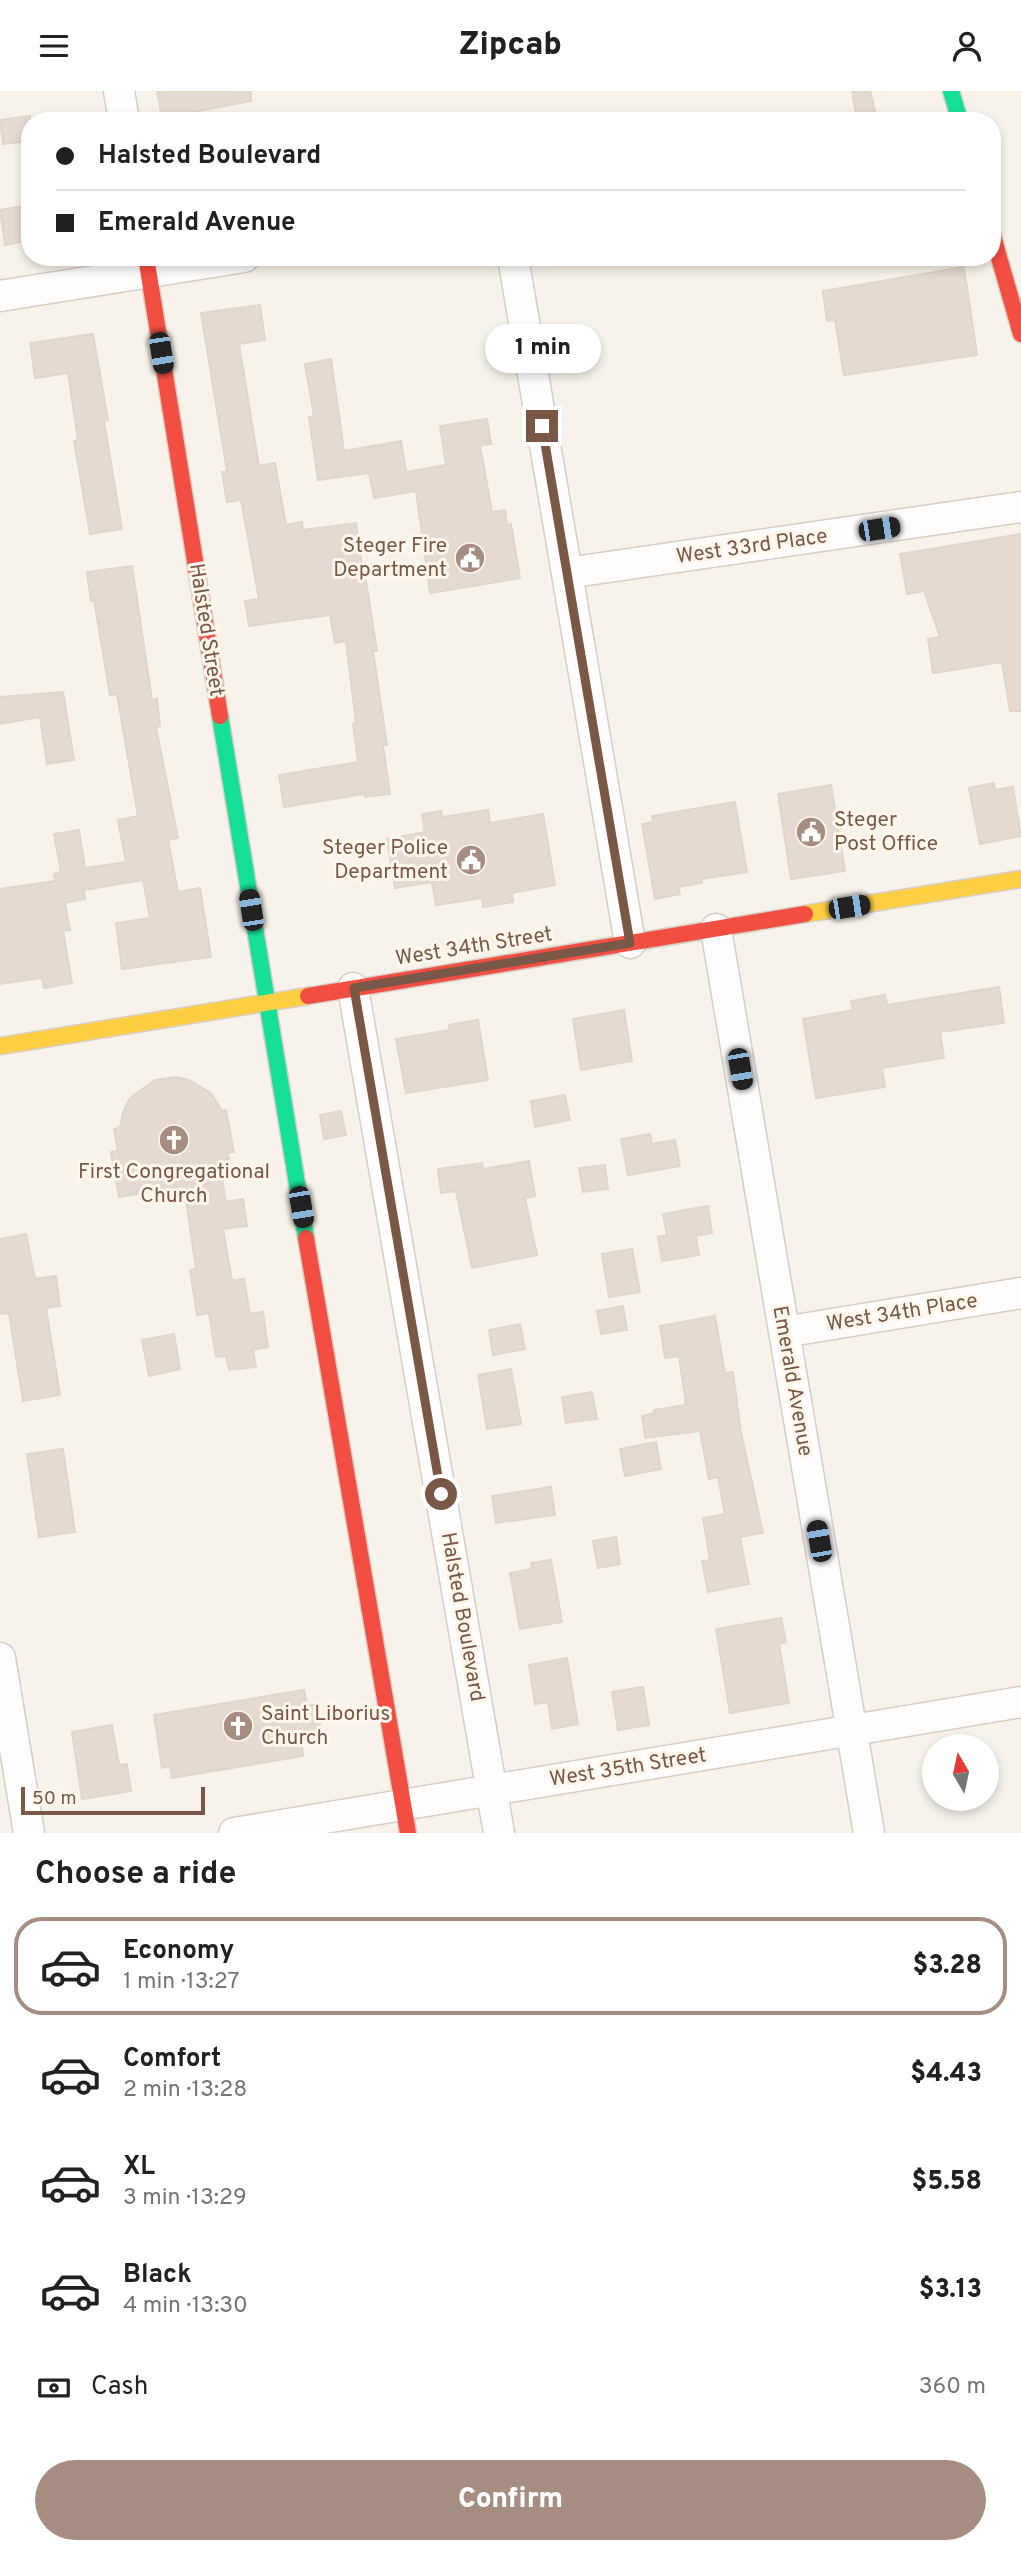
<!DOCTYPE html>
<meta charset="utf-8">
<style>
:root{--surface:#fff;--page:#f2f2f2;--text:#202124;--muted:#757577;--line:#e0e0e0;--accent:#a58e81}
body{margin:0;font-family:Overpass,sans-serif;background:var(--page);color:var(--text);height:100vh;display:flex;flex-direction:column;font-size:26px;white-space:nowrap}
*{box-sizing:border-box;margin:0}
p{font-size:23px;color:var(--muted)}
.icon{flex:none;width:38px;height:38px;fill:none;stroke:currentColor;stroke-width:2;stroke-linecap:round;stroke-linejoin:round}
.map{position:relative;height:1742px;overflow:hidden}
.sheet{display:flex;flex-direction:column;background:var(--surface);flex:1}
.sheet>*{flex:none}
.banner{position:absolute;left:21px;top:21px;width:980px;height:154px;border-radius:28px;box-shadow:0 4px 10px #0003;display:grid;align-content:center;height:154px;padding:0 35px;background:var(--surface)}
.needle{width:46px;rotate:351deg}
.buttons{position:absolute;left:922px;top:1643px;display:grid;gap:14px}
.buttons a{display:grid;place-items:center;width:77px;height:77px;border-radius:50%;background:var(--surface);box-shadow:0 4px 10px #0003;font-size:35px}
.scale{position:absolute;left:21px;bottom:18px;width:184px;box-sizing:border-box;padding-left:7px;border:4px solid #795848;border-top:0;font-size:19px;line-height:24px;white-space:nowrap;color:#795848;-webkit-text-stroke:5px #fff7ec;paint-order:stroke}
.end{position:absolute;width:32px;height:32px;margin:-16px;border:9px solid #795848;background:#fff;box-shadow:0 0 0 4px #fff}
.from{border-radius:50%}
.bubble{position:absolute;height:49px;border-radius:24px;background:var(--surface);box-shadow:0 4px 10px #0003;font-size:23px;font-weight:800;line-height:49px;text-align:center}
.car{position:absolute;width:21px;height:42px;margin:-21px -10px;border-radius:9px;box-shadow:0 0 5px 2px #0007;background:linear-gradient(#222 24%,#8ab4d8 0 40%,#222 0 76%,#8ab4d8 0 86%,#222 0)}
.banner b{display:flex;align-items:center;gap:24px;height:66px;font-size:26px}
.banner b+b{border-top:2px solid var(--line)}
.banner i{width:18px;height:18px;background:var(--text)}
ul{padding:0;list-style:none}
li{display:flex;align-items:center;gap:21px;height:98px;margin:0 14px 10px;padding:0 21px;border:4px solid transparent;border-radius:28px}
li div{flex:1}
li b{display:block;font-size:26px}
li em{font-style:normal;font-weight:800}
li.current{border-color:var(--accent)}
li>.icon{width:63px;height:63px;stroke-width:1.5}
h2{padding:0 35px;font-size:32px;line-height:84px}
.pay{display:flex;align-items:center;gap:18px;height:77px;padding:0 35px;font-size:26px}
.pay p{margin-inline-start:auto}
.action{display:flex;gap:14px;margin-top:auto;padding:14px 35px}
.action a{flex:1;height:80px;border-radius:42px;background:var(--accent);color:#fff;font-size:28px;font-weight:800;line-height:80px;text-align:center}
header{display:flex;justify-content:space-between;align-items:center;height:91px;padding:0 35px;background:var(--surface);font-size:32px;font-weight:800}
.map>svg:first-child{display:block}
</style>
<header><svg class="icon" aria-label="menu" viewBox="0 0 24 24"><path d="M4 6h16M4 12h16M4 18h16"/></svg>Zipcab<svg class="icon" aria-label="person" viewBox="0 0 24 24"><circle cx="12" cy="8" r="4"/><path d="M4 21q1-7 8-7t8 7"/></svg></header>
<div class="map">
<svg width="1021" height="1742" viewBox="0 0 1021 1742">
<rect width="100%" height="100%" fill="#f8f3ea"/>
<path fill="#e5dad1" stroke="#e1d6cc" stroke-width="2" d="M157 0H251V10L162 27Z
M852 0H870L875 20 856 24Z
M30 25V50L3 53 0 29Z
M30 114V149L5 154 0 119Z
M964 176 977 264 844 284 835 229 827 230 823 200Z
M260 214 265 249 239 253 259 375 275 372 286 434 302 431 303 439 356 432 364 490H366L377 560H373L387 654H383L390 703 365 706 364 703 284 716 279 684 358 671 353 633 356 632 346 550 335 552 330 524 249 535 245 510 259 508 241 409 227 411 222 381 227 380 201 222Z
M93 243 108 329 104 330 122 438 90 443 74 350 78 349 68 282 35 287 30 252Z
M331 268 344 360 401 350 406 381 446 374 440 335 487 328 491 353 480 354 492 421 505 419 507 434 511 433 520 487 430 502 416 400 374 407 369 382 318 389 309 326 314 325 305 273Z
M1021 443V620H1010L1002 571 933 582 928 548 940 546 924 500 907 503 900 463Z
M132 475 152 609 157 608 160 635 156 636 178 747 168 749 178 801 200 797 211 866 122 878 116 832 150 827 143 789 84 799 85 808 65 812 70 839 63 840 72 892 44 897 42 887 0 893V798L55 790 54 783 61 781 54 743 79 739 85 777 126 771 118 729 138 725 117 603 110 604 94 509 91 510 87 481Z
M63 601 74 669 47 673 40 626 0 633V606Z
M994 692 995 699 1013 696 1021 745 980 753 969 697Z
M831 694 845 780 791 788 778 703Z
M735 711 747 781 702 788V792L678 796 680 803 655 808 642 733 653 731 652 725Z
M488 719 490 732 543 723 555 794 512 802 513 811 483 816 482 807 436 814 432 791 395 797 387 748 425 741 422 723 441 720 442 726Z
M999 896 1004 932 940 941 944 967 882 977 885 996 816 1007 803 928 853 919 851 910 885 904 887 914Z
M624 919 632 970 581 979 573 928Z
M478 929 488 989 406 1002 396 948 450 939 449 934Z
M176 986 189 989 211 1002 222 1020 226 1019 234 1061 227 1062 229 1068 219 1069 226 1111 243 1108 247 1135 223 1138 232 1190 244 1188 250 1223 263 1221 268 1256 253 1259 256 1276 229 1279 226 1265 216 1266 209 1222 197 1224 190 1179 196 1178 184 1095 119 1106 111 1061 118 1060 114 1038 120 1037 123 1021 130 1007 155 989Z
M565 1004 570 1029 535 1036 531 1010Z
M341 1020 346 1044 324 1048 320 1024Z
M650 1043 652 1053 675 1049 680 1075 628 1084 621 1048Z
M529 1070 535 1105 525 1107 537 1164 472 1177 456 1100 441 1102 438 1078 482 1072 483 1078Z
M605 1074 608 1098 583 1101 579 1077Z
M708 1115 712 1142 696 1145 699 1164 662 1170 658 1146 667 1144 663 1123Z
M26 1143 35 1188 56 1185 60 1215 46 1217 60 1304 23 1310 9 1222 0 1223V1148Z
M632 1158 640 1201 609 1206 602 1163Z
M623 1215 627 1239 601 1243 597 1220Z
M715 1225 725 1282 733 1281 741 1341 763 1442 740 1446 749 1493 708 1501 702 1470 710 1469 703 1427 725 1423 718 1386 709 1388 700 1340 645 1347 642 1325 655 1322 654 1319 686 1314 679 1265 665 1267 660 1235Z
M520 1233 525 1258 493 1264 489 1239Z
M174 1243 180 1278 149 1285 142 1249Z
M511 1278 521 1333 487 1338 478 1284Z
M592 1301 597 1328 566 1332 562 1306Z
M656 1351 661 1378 625 1385 620 1358Z
M63 1358 75 1441 39 1446 27 1363Z
M551 1396 555 1424 496 1432 492 1405Z
M616 1446 620 1473 598 1477 593 1450Z
M551 1469 562 1531 520 1538 510 1482 532 1478 531 1472Z
M781 1527 786 1551 779 1553 789 1612 730 1622 716 1538Z
M567 1567 578 1633 552 1638 548 1611 535 1613 529 1574Z
M643 1596 649 1634 618 1639 612 1601Z
M304 1599 307 1615 317 1613 322 1647 301 1650 303 1665 172 1687 170 1675 162 1677 154 1624Z
M112 1634 119 1674 127 1673 131 1700 82 1708 72 1641Z"/>
<g fill="none" stroke-linecap="round" stroke-linejoin="round">
<g stroke="#d6cec7" stroke-width="33">
<path id="street" d="M119 0 124 30
M513 166 630 852
M0 205 244 166
M567 482 1021 416
M716 838 869 1742
M353 897 499 1742
M784 1241 1021 1202
M0 1567 29 1742
M234 1742 1021 1611"/>
</g>
<g stroke="#d8cec6" stroke-width="19">
<path id="fast" d="M951 0 960 30
M220 625 306 1147"/>
</g>
<g stroke="#d8cec6" stroke-width="19">
<path id="slow" d="M805 823 1021 788
M0 955 308 905"/>
</g>
<g stroke="#d8cec6" stroke-width="19">
<path id="jam" d="M992 142 1021 243
M146 166 220 625
M308 905 805 823
M306 1147 408 1742"/>
</g>
<use href="#street" stroke="#fefdfc" stroke-width="30"/>
<use href="#fast" stroke="#16e098" stroke-width="16"/>
<use href="#slow" stroke="#ffcf43" stroke-width="16"/>
<use href="#jam" stroke="#f24e42" stroke-width="16"/>
</g>
<g fill="none" stroke-linecap="round" stroke-linejoin="round">
<path stroke="#795848" stroke-width="9" d="M441 1403 354 897 630 852 542 335"/>
</g>
<defs>
<g id="civic-disc" transform="scale(1.575)"><circle r="9.5" fill="#a58e81" stroke="#fff7ec"/><path d="M-.6-6.5H3V-4.5H.6V-3L4-1V1h2V6H-6V1h2V-1L-.6-3ZM-1.2 2.5V6h2.4V2.5Z" fill="#fff"/></g>
<g id="church-disc" transform="scale(1.575)"><circle r="9.5" fill="#a58e81" stroke="#fff7ec"/><path d="M-1.2-6h2.4v3.5h3.3v2.4h-3.3V6h-2.4V-.1h-3.3v-2.4h3.3Z" fill="#fff"/></g>
</defs>
<g fill-rule="evenodd">
<use href="#civic-disc" x="470" y="467"/>
<use href="#civic-disc" x="811" y="741"/>
<use href="#civic-disc" x="471" y="769"/>
<use href="#church-disc" x="174" y="1049"/>
<use href="#church-disc" x="238" y="1635"/>
</g>
<g text-anchor="middle" dominant-baseline="central" stroke-width="6" stroke-linejoin="round" paint-order="stroke">
<g font-size="21" fill="#795848" stroke="#fff7ec" text-anchor="end">
<text x="447" y="455">Steger Fire<tspan x="447" dy="24">Department</tspan></text>
<text x="834" y="729" text-anchor="start">Steger<tspan x="834" dy="24">Post Office</tspan></text>
<text x="448" y="757">Steger Police<tspan x="448" dy="24">Department</tspan></text>
<text x="174" y="1081" text-anchor="middle">First Congregational<tspan x="174" dy="24">Church</tspan></text>
<text x="261" y="1623" text-anchor="start">Saint Liborius<tspan x="261" dy="24">Church</tspan></text>
</g>
<g font-size="21" fill="#795848" stroke="#fff7ec">
<text transform="translate(752 456) rotate(-8)">West 33rd Place</text>
<text transform="translate(206 539) rotate(81)">Halsted Street</text>
<text transform="translate(474 856) rotate(-9)">West 34th Street</text>
<text transform="translate(902 1222) rotate(-9)">West 34th Place</text>
<text transform="translate(792 1290) rotate(80)">Emerald Avenue</text>
<text transform="translate(462 1526) rotate(80)">Halsted Boulevard</text>
<text transform="translate(628 1677) rotate(-9)">West 35th Street</text>
</g>
</g>
</svg>
<div class="buttons">
<a><svg class="needle" viewBox="-14 -14 28 28"><path d="M0-13l5 13h-10z" fill="#e53935"/><path d="M0 13l5-13h-10z" fill="#757577"/></svg></a>
</div>
<div class="scale">50 m</div>
<i class="end from" style="left:441px;top:1403px"></i>
<i class="end" style="left:542px;top:335px"></i>
<div class="bubble" style="left:485px;top:233px;width:116px">1 min</div>
<i class="car" style="left:161px;top:262px;rotate:171deg"></i>
<i class="car" style="left:879px;top:438px;rotate:81deg"></i>
<i class="car" style="left:849px;top:816px;rotate:81deg"></i>
<i class="car" style="left:251px;top:819px;rotate:351deg"></i>
<i class="car" style="left:740px;top:978px;rotate:170deg"></i>
<i class="car" style="left:301px;top:1116px;rotate:170deg"></i>
<i class="car" style="left:819px;top:1450px;rotate:350deg"></i>
<div class="banner">
<b><i class="from"></i>Halsted Boulevard</b>
<b><i></i>Emerald Avenue</b>
</div>
</div>
<section class="sheet">
<h2>Choose a ride</h2>
<ul>
<li class="current"><svg class="icon" aria-label="car" viewBox="0 0 24 24"><path d="M5 17H2v-5l4-1 3-4h7l3 4 3 1v5h-3M9 17h6M6 11h13"/><circle cx="7" cy="17" r="2"/><circle cx="17" cy="17" r="2"/></svg><div><b>Economy</b><p>1 min · 13:27</p></div><em>$3.28</em></li>
<li><svg class="icon" aria-label="car" viewBox="0 0 24 24"><path d="M5 17H2v-5l4-1 3-4h7l3 4 3 1v5h-3M9 17h6M6 11h13"/><circle cx="7" cy="17" r="2"/><circle cx="17" cy="17" r="2"/></svg><div><b>Comfort</b><p>2 min · 13:28</p></div><em>$4.43</em></li>
<li><svg class="icon" aria-label="car" viewBox="0 0 24 24"><path d="M5 17H2v-5l4-1 3-4h7l3 4 3 1v5h-3M9 17h6M6 11h13"/><circle cx="7" cy="17" r="2"/><circle cx="17" cy="17" r="2"/></svg><div><b>XL</b><p>3 min · 13:29</p></div><em>$5.58</em></li>
<li><svg class="icon" aria-label="car" viewBox="0 0 24 24"><path d="M5 17H2v-5l4-1 3-4h7l3 4 3 1v5h-3M9 17h6M6 11h13"/><circle cx="7" cy="17" r="2"/><circle cx="17" cy="17" r="2"/></svg><div><b>Black</b><p>4 min · 13:30</p></div><em>$3.13</em></li>
</ul>
<div class="pay"><svg class="icon" aria-label="cash" viewBox="0 0 24 24"><path d="M3 7h18v10H3z"/><circle cx="12" cy="12" r="2"/></svg>Cash<p>360 m</p></div>
<div class="action"><a>Confirm</a></div>
</section>
